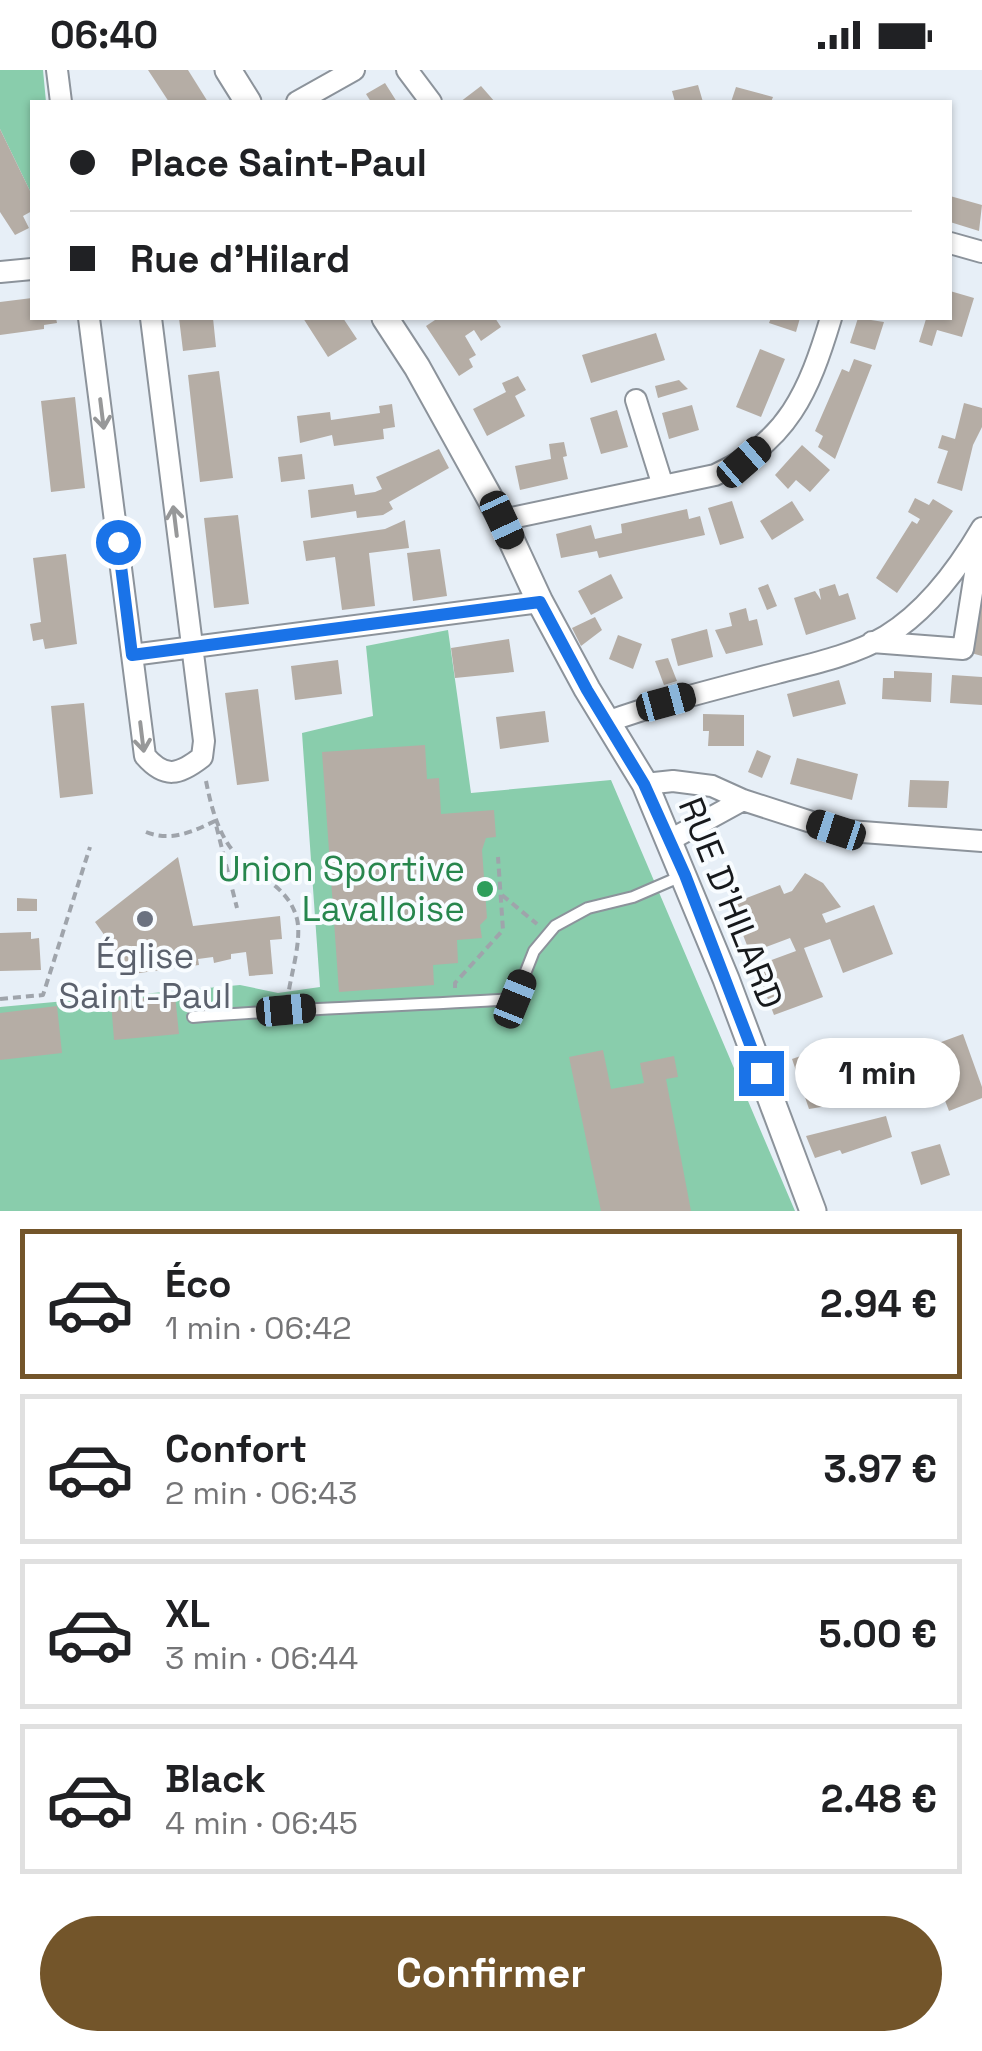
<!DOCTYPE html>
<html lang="fr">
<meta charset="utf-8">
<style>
:root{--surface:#fff;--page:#f2f2f2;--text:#202124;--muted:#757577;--line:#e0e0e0;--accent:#73552a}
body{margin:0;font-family:"Space Grotesk",sans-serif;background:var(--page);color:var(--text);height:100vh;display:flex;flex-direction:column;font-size:38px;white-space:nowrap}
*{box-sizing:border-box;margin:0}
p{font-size:32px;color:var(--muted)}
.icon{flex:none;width:55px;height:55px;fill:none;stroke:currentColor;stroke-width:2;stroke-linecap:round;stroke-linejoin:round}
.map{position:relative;height:1141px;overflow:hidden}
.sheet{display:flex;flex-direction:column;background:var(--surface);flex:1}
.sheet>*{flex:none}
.top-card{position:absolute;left:30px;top:30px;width:922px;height:220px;border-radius:0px;box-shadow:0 2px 8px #0004;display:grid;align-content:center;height:220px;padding:0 40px;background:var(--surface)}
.end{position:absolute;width:45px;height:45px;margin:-22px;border:12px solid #1a73e8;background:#fff;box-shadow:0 0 0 5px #fff}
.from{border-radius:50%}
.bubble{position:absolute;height:70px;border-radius:35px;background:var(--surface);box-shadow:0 2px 8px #0004;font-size:32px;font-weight:700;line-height:70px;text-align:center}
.car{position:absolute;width:30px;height:60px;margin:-30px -15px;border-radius:12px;box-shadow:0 0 8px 2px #0007;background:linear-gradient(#222 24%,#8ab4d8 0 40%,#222 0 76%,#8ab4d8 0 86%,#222 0)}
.top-card b{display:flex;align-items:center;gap:35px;height:95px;font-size:38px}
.top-card b+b{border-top:2px solid var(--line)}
.top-card i{width:25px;height:25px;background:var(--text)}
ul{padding:18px 0 0;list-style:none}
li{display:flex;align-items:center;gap:30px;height:150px;margin:0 20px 15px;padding:0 20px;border:5px solid var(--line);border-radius:0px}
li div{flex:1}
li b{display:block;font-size:38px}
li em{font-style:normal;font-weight:700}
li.current{border-color:var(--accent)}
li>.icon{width:90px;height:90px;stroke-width:1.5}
.cta{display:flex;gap:20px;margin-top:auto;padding:20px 40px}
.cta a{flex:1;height:115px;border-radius:60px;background:var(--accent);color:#fff;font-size:40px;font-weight:700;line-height:115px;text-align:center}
.status{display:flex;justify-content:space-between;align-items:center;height:70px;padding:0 50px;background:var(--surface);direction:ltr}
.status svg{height:28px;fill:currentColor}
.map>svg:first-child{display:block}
</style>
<div class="status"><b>06:40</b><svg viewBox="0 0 49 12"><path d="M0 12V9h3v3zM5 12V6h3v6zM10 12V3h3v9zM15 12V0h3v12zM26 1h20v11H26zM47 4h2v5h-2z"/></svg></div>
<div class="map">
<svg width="982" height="1141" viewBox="0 0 982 1141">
<rect width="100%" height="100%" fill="#e7eff7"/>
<path fill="#89cdac" d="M0 0H43L46 32H32V125L0 59Z
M448 560 471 723 611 710 795 1141H0V937L240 915 278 923 320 917 302 663 373 646 366 576Z"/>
<path fill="#b5ada5" d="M148 0H188L208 32H169Z
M385 13 397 32H371L366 24Z
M698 15 703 32H675L672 21Z
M481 16 495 32H460Z
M736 17 773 27 771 32H731Z
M0 59 32 125V141L23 146 29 158 15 165 0 142Z
M950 126 982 135 979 161 950 152Z
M950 221 974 228 962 267 937 260 932 276 919 272 926 249 950 248Z
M32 228V248H56L57 253 44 255V259L0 265V232Z
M179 248H213L216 277 183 281Z
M303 248H343L357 269 328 287Z
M438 248H495L501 257 481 271 474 260 465 266 476 285 469 289 473 297 459 306 426 256Z
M771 248H800L796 262 769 253Z
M858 248 884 252 875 280 850 273Z
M656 263 665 290 591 313 582 285Z
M760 279 785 289 761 347 736 337Z
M854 289 872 295 835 389 818 377 823 366 815 361 842 299 849 302Z
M219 301 233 408 200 412 188 305Z
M518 306 526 320 515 326 525 346 487 366 473 339 506 322 502 313Z
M679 310 688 319 658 328 655 316Z
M75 327 85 418 51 422 41 331Z
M964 333 982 338V357L973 375 962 421 937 413 948 381 938 378 942 365 955 369Z
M392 334 395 357 383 359 384 369 334 376 332 365 300 373 297 346 330 342 331 350 380 343 379 336Z
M692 335 699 360 669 369 662 343Z
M617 340 628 377 601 384 590 348Z
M564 372 567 386 563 387 568 409 520 420 515 396 551 389 549 374Z
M802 375 830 400 810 422 796 410 788 419 775 405Z
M439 379 449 398 389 432 393 439 383 445 357 448 356 441 311 448 308 420 353 414 355 425 375 422 382 419 376 407Z
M302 384 305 409 281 412 278 387Z
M915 428 929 435 933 429 953 441 897 523 876 508 912 451 917 454 920 449 908 442Z
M732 431 744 468 720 475 708 438Z
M792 431 804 450 772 470 760 451Z
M687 439 689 449 700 446 705 465 599 488 597 481 561 488 556 464 591 455 595 469 622 463 621 454Z
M238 445 249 534 214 538 204 448Z
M405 450 409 478 369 483 375 536 342 540 335 487 306 491 303 471 385 459Z
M440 479 447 526 413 531 407 483Z
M66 484 77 574 45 579 43 569 33 571 30 554 41 552 33 488Z
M611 504 623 528 591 545 578 521Z
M768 514 777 536 767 540 758 518Z
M835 514 839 526 848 523 856 549 806 565 794 528 815 521 821 530 819 519Z
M980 536H982V586L971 583Z
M746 538 749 551 757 549 763 575 726 584 715 560 732 556 729 543Z
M595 547 602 560 581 576 572 558Z
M707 559 713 587 678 596 671 569Z
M618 565 642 574 633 599 609 589Z
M509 569 514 602 455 608 451 578Z
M668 588 677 611 664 615 655 591Z
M338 590 342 624 295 630 291 596Z
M894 601 932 603 931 632 882 629 883 608H894Z
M952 605 982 607V635L950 633Z
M839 610 846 634 793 647 787 624Z
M258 619 269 711 237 715 225 623Z
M84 633 93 724 60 728 51 636Z
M545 641 549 672 500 679 496 647Z
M703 644 744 645V676H708L709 661H703Z
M425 675 427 709 439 708 441 744 494 740 496 767 486 768 482 780 487 848 480 855 482 868 457 870 458 893 433 895 434 915 339 922 322 682Z
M757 680 771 686 762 708 748 702Z
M797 688 858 704 852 730 790 714Z
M910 710 949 711 947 738 908 737Z
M178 787 193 856 280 846 282 869 270 870 273 904 249 906 246 882 231 884V889L214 893 213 887 198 889 199 895 132 904 95 852Z
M805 803 823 813 841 837 822 844 826 853 874 835 893 884 843 903 830 869 804 878 823 927 774 945 755 896 796 881 790 868 750 883 731 834 780 815 784 824 792 821Z
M17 828 37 829V841H17Z
M31 862V869L39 868 41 900 0 901V863Z
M175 925 179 964 114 970 111 931Z
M57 936 62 983 0 990V943Z
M963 964 982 1017V1028L949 1041 939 1015 887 1034 873 997Z
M838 973 858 1031 809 1039 792 989Z
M603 980 611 1019 644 1013 640 993 674 986 678 1007 666 1009 691 1141H601L569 987Z
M886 1046 892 1067 842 1084 840 1080 815 1088 806 1066Z
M940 1074 950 1105 921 1115 911 1082Z"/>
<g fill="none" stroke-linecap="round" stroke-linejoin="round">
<g stroke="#8c939b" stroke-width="14">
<path id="service" d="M193 947C300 938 407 936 515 929L534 881 555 856 588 838 633 827 684 805"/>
</g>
<g stroke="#8c939b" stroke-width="24">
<path id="minor" d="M57 0 61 32
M407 0 431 32
M297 32 354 0
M950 173 982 182
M0 202 32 199
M89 248 145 686C165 709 179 705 202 687L204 671 151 248
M636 330 663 416
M502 450 715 405C788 372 809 321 831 248
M872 572 963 579 981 466
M132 585 540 532
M607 652C662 632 720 618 777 603 812 594 854 585 886 566 927 541 958 499 982 458
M645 714 673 711 712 716 743 730 836 760 982 771
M670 770 743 730"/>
</g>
<g stroke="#8c939b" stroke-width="29">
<path id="tertiary" d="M228 0 248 32
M385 248 417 297 502 450 540 532 587 619 645 714 726 909 813 1141"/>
</g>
<path stroke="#9fa4ab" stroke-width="4" stroke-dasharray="8 5" stroke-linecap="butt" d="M206 711C212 741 220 773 246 794 266 810 290 821 297 849 302 870 291 904 288 926
M146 762C171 772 192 762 215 751L237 838
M502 825 537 854
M455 918V913L503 860 498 787
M0 929 43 925 90 777"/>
<use href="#service" stroke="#fff" stroke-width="10"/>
<use href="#minor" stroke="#fff" stroke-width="20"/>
<use href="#tertiary" stroke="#fff" stroke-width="25"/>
</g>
<defs><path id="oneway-shaft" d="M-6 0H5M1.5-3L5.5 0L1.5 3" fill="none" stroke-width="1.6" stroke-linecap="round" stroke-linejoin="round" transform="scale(2.5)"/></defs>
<g stroke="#979899">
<use href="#oneway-shaft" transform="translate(102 344) rotate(83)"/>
<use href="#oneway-shaft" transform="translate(175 451) rotate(-97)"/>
<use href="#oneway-shaft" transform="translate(142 667) rotate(83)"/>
</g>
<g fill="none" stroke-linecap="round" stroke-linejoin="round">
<path stroke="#1a73e8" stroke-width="12" d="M118 472 132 585 540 532 587 620 644 714 685 805 761 1003"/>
</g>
<circle fill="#2e9e5b" stroke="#f8fcff" stroke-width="4" cx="485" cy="819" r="10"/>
<circle fill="#6b7280" stroke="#f8fcff" stroke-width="4" cx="145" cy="849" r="10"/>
<g text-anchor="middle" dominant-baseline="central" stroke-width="8" stroke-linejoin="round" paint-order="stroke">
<g font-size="35" fill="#27864d" stroke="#f8fcff" text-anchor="end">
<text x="465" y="799">Union Sportive<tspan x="465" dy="40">Lavalloise</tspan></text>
</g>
<g font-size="35" fill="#17191c" stroke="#f8fcff">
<text transform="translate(731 833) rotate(68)">RUE D'HILARD</text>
</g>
<g font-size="35" fill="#5b616d" stroke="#f8fcff">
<text x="145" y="886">Église<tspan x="145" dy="40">Saint-Paul</tspan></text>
</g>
</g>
</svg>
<i class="end from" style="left:118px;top:472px"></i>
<i class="end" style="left:761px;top:1003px"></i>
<div class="bubble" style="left:795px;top:968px;width:165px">1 min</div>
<i class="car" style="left:744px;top:392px;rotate:49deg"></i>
<i class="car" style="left:502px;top:450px;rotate:155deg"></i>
<i class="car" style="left:666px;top:632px;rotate:75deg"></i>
<i class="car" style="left:836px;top:760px;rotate:288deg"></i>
<i class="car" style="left:515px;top:929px;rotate:22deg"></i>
<i class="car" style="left:286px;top:940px;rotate:85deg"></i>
<div class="top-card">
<b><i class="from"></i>Place Saint-Paul</b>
<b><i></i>Rue d'Hilard</b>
</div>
</div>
<section class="sheet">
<ul>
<li class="current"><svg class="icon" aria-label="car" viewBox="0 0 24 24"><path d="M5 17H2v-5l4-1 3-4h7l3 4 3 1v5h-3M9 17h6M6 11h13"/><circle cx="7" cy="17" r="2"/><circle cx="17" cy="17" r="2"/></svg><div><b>Éco</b><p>1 min · 06:42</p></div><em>2.94 €</em></li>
<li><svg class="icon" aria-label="car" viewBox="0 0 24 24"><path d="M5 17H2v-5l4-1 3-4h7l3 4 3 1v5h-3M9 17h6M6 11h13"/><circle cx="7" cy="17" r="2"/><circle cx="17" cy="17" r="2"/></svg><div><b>Confort</b><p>2 min · 06:43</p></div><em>3.97 €</em></li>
<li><svg class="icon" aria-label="car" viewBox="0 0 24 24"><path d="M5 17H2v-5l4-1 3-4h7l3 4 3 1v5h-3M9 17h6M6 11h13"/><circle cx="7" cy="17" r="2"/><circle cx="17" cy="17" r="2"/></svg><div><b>XL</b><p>3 min · 06:44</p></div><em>5.00 €</em></li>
<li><svg class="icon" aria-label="car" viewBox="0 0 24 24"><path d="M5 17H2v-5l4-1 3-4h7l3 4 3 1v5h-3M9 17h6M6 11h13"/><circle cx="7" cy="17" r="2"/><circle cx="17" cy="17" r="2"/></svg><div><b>Black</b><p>4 min · 06:45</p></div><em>2.48 €</em></li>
</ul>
<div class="cta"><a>Confirmer</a></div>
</section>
